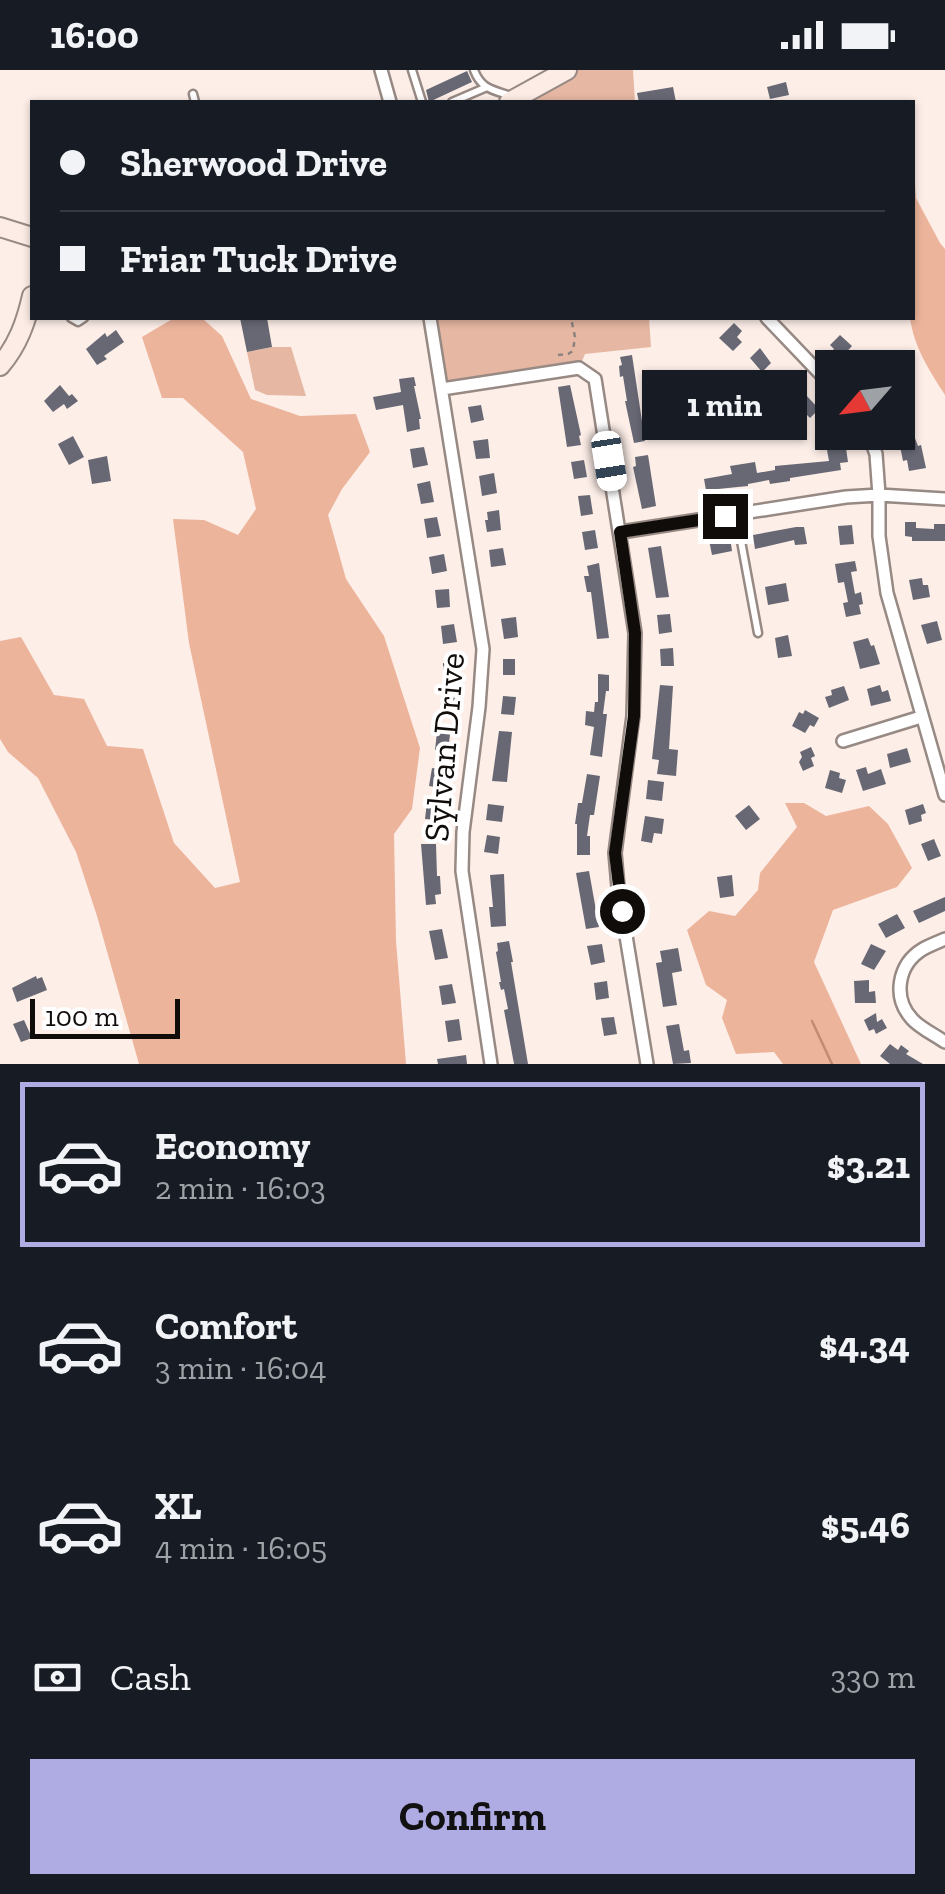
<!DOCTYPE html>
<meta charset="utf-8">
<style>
:root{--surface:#171b24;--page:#242831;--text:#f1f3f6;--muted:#9ea1a6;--line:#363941;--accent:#afabe3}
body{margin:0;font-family:"Zilla Slab",serif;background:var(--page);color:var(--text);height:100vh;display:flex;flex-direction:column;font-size:38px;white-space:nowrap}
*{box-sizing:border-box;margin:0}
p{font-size:32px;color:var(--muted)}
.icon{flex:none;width:55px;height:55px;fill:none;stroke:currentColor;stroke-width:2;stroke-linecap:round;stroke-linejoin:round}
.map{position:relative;height:994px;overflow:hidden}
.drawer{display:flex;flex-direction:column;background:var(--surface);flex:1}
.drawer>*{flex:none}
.guide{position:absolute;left:30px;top:30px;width:885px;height:220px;border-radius:0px;box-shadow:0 2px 8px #0004;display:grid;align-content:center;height:220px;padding:0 30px;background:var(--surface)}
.needle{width:65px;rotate:242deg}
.buttons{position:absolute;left:815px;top:280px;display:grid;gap:20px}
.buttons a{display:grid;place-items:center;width:100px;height:100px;border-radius:0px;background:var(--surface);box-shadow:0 2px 8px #0004;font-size:50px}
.scale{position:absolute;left:30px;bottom:25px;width:150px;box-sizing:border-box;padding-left:10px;border:5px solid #100c0a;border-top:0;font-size:28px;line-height:35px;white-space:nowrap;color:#100c0a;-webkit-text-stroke:8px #fff;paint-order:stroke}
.end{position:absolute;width:45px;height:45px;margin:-22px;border:12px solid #100c0a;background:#fff;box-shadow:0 0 0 5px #fff}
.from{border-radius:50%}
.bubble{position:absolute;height:70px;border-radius:0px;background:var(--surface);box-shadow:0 2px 8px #0004;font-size:32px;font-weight:700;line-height:70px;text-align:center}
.car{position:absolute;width:30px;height:60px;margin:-30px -15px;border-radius:12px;box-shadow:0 0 8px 2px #0007;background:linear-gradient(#fff 24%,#345 0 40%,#fff 0 76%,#345 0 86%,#fff 0)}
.guide b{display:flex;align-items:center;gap:35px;height:95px;font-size:38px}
.guide b+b{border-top:2px solid var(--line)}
.guide i{width:25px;height:25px;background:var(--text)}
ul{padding:18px 0 0;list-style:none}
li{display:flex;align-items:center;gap:30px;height:165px;margin:0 20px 15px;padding:0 10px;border:5px solid transparent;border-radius:0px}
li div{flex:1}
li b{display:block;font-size:38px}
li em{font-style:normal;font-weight:700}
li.selected{border-color:var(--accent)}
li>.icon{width:90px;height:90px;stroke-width:1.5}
.pay{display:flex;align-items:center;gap:25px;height:110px;padding:0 30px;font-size:38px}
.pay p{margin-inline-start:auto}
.primary-button{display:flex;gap:20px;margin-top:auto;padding:20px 30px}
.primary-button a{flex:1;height:115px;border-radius:0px;background:var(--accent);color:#111;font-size:40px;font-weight:700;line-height:115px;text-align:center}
.status{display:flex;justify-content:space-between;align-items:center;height:70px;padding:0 50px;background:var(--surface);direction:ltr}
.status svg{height:28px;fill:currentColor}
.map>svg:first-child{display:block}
</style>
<div class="status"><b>16:00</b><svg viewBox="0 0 49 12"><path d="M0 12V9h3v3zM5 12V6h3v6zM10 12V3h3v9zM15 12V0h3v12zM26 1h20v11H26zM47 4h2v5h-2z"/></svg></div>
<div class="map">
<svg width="945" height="994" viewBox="0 0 945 994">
<rect width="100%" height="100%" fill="#fdeee8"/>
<path fill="#e6b7a2" d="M567 0H633L635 32H509Z
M430 248H649L651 277 585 284 579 298 442 319Z
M272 277H291L306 326 267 325 255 320 247 282Z"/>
<path fill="#edb49c" d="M913 85 916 128 940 173 945 179V325C929 300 914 277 910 248H912Z
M174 248H202L222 266 251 329 300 346 356 344 370 382 342 419 328 445 346 509 384 566 420 678 412 739 394 764 396 871 406 994H139L97 846 76 782 38 708 8 682 0 669V571L21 567 54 625 84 629 107 676 143 679 174 773 215 818 240 812 189 573 173 449 204 450 238 465 256 439 243 382 183 328H162L142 267Z
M785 733H804L826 746 869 736 888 754 912 798 897 817 833 840 814 892 861 994H783L774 982 736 984 722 948 727 930 706 915 687 860 709 841 735 846 758 820 760 803 797 757Z"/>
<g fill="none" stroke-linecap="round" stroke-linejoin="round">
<path stroke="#c18b74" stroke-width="2.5" d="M812 951 832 994"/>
</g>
<path fill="#676874" d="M467 1 472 12 429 32 426 20Z
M786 12 789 25 770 29 767 17Z
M673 17 676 32H639L637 23Z
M240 248H267L272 277 247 282Z
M734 253 742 261 737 267 742 272 733 281 719 268Z
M116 260 124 272 104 286 107 289 97 295 86 279 105 263 107 267Z
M840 265 852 276 840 289 832 281 834 279 830 275Z
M760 278 771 293 762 302 750 288Z
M632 285 645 371 634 373 625 331H627L623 306 620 307 619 296 622 295 620 287Z
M781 306 786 312 790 308 819 339 810 348 787 325 783 328 771 316Z
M414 307 416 316H414L421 349H419L420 359 407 362 403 335 376 340 373 327 401 322 399 309Z
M60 315 69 326 72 324 78 331 67 339 64 334 53 342 44 331Z
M570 315 581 365 579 366 581 375 567 377 558 317Z
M898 315 908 332 902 335 918 376 921 375 926 398 909 401 907 390 903 391 899 371 897 372 893 362H898Z
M481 335 484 350 471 353 468 337Z
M73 366 84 387 69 395 58 374Z
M488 369 490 388 476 389 473 371Z
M424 377 428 395 413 398 410 379Z
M846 378 848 392 840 393 841 400 790 408V411L770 414 769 410 748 414V416L718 419 719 424 707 426 704 409 732 404 730 396 755 392 757 403 775 400V396L829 391 827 380Z
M648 385 656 436 642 439 633 397 636 396 635 387Z
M107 386 111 411 92 414 88 390Z
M584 390 587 407 574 409 571 392Z
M494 403 497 423 482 426 479 406Z
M430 411 434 432 421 434 417 414Z
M590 425 593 444 581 446 578 426Z
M499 440 501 460 487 462 485 450H488L487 442Z
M437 447 441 466 427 468 424 449Z
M905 452H916V458L934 459V454H945V471H912V467L905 466Z
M852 455 854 474 840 475 838 456Z
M796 457H804L807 474 795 475 794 470 755 479 753 465Z
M595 460 598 478 585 480 582 462Z
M730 467 732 481 712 485 709 470Z
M661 476 669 527 656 528 648 478Z
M503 478 506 495 491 497 489 480Z
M444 484 447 501 432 504 429 487Z
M855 491 857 501 851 502 855 524 861 522 863 534 859 535 861 544 846 547 843 533 848 532 844 512 838 513 835 494Z
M599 493 609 568 597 569 591 522H587L584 506H589L587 496Z
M922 508 923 515H928L930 527 913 530 909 510Z
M786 513 789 531 768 535 765 517Z
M449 519 450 537 437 538 435 520Z
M670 544 672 562 659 564 657 545Z
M516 547 518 567 504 569 501 549Z
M937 551 942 570 927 574 921 555Z
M454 554 457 572 443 574 441 556Z
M788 565 792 586 778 588 775 568Z
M868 568 871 576 874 575 880 594 860 599 853 572Z
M673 578 674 596H661L660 579Z
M503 589H515V605H503Z
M443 593H456V611H443Z
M598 604 609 605V621H606L603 644H607L602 687 590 685 594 657 585 655 586 641 594 642 595 632H598Z
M660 615 673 616 669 679 678 680 676 706 657 704 659 690 652 689Z
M880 615 882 622 888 620 891 631 871 636 867 619Z
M844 616 849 630 829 638 825 627 832 625 831 620Z
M442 626 456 628 454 646 439 644Z
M503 626 516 627 514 645 501 644Z
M805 640 819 648 814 657 810 655 805 663 792 656 799 642 803 644Z
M499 661 512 662 507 712 492 711Z
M437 662 450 664 448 682 435 680Z
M811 677 815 686 811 688 814 696 803 701 799 692 802 687 800 682Z
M907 678 911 692 890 698 887 684Z
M866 697 868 704 881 699 886 714 863 721 856 700Z
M432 698 445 700 442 718 429 716Z
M830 700 840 703 839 708 846 710 842 723 825 718Z
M587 704 600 706 594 745H590L587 766H590V785H577V754H575L578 733H582Z
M648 710 664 712 662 731 646 729Z
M427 732 441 734 439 750 425 749Z
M488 734 504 736 502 752 486 750Z
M923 734 926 743 921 745 922 751 909 755 905 740Z
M749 735 760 749 746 760 735 746Z
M645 746 664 749 662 764 654 763 652 773 641 771Z
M487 765 500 767 498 784 484 782Z
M934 769 941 786 928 791 921 774Z
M421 774H436L437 806H440L441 824 435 825 436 834 426 835Z
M589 801 599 857 586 859 576 803Z
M504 804 506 856 491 857 489 837H493L490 805Z
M732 805 734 826 720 828 717 807Z
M945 827V841L919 853 913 841Z
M897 844 905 858 886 868 878 854Z
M442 859 448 888 435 890 429 861Z
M509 871 513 892H511L528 994H514L504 940 508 939 504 919 501 920 499 912H501L496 882 498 881 497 873Z
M602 874 605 892 591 895 587 876Z
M871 874 886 881 874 900 861 894Z
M678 878 682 901 672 903 677 935 663 937 656 893 662 892 660 881Z
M36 906 37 909 42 907 47 920 17 932 12 918Z
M869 910V922L875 921 876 933H855L854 911Z
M607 911 609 928 596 930 594 913Z
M452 914 456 933 442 935 439 916Z
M876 943 877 952 882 949 887 958 876 964 874 959 869 961 864 950Z
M614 947 617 964 604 966 601 948Z
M459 949 462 970 448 972 445 951Z
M24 950 32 968 21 972 13 954Z
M679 954 684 981 689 980 691 993 673 994 666 956Z
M890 974 898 980 901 975 909 981 906 984 923 994H890L880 986Z
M466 985 467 994H438L437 989Z"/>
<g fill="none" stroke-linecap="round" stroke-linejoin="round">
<g stroke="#978983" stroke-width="11">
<path id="lane" d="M412 0 422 32
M474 0C481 19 493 20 511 26
M193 24 195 32
M452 32 487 17
M71 248 78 252 84 248
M736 444 758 563"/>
</g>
<g stroke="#978983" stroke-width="16">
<path id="street" d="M381 0 390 32
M430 248 483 579 479 637 463 762 462 801 491 994
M767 248 832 316
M442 319 579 298 595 309 635 563 633 646 615 783 618 817 647 994
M868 362 876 384 879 425V466L887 523 945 725
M621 462 846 427 879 425 945 429
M843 671 921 647
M945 869C938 872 930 875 923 879 898 894 892 927 912 949 920 958 935 965 945 972"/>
</g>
<g stroke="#978983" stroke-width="22">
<path id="secondary" d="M509 32 567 0
M0 157 32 167
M0 296C18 275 26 252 32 226"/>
</g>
<path stroke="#8c837e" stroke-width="2.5" stroke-dasharray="5 5" stroke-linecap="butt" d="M558 285 568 284 573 281 575 267 571 248"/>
<use href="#lane" stroke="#fff" stroke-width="6"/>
<use href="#street" stroke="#fff" stroke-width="11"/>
<use href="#secondary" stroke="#fcece5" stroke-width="18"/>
</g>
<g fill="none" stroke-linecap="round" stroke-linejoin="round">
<path stroke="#100c0a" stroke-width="12" d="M622 841 615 783 634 646 635 563 620 462 725 446"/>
</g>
<g text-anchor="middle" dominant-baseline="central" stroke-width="8" stroke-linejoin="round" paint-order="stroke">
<g font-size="35" fill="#100c0a" stroke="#fff">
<text transform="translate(444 677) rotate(-85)">Sylvan Drive</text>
</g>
</g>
</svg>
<div class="buttons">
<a><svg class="needle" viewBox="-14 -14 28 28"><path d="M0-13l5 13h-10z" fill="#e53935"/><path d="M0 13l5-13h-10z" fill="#9ea1a6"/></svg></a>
</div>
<div class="scale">100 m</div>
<i class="end from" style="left:622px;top:841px"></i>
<i class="end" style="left:725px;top:446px"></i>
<div class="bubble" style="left:642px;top:300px;width:165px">1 min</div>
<i class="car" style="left:609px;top:391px;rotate:171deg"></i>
<div class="guide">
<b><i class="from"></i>Sherwood Drive</b>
<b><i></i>Friar Tuck Drive</b>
</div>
</div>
<section class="drawer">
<ul>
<li class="selected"><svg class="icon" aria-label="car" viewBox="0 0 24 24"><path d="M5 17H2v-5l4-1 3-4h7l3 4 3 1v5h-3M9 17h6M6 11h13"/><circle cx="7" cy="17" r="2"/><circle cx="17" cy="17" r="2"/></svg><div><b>Economy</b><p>2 min · 16:03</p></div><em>$3.21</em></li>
<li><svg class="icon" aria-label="car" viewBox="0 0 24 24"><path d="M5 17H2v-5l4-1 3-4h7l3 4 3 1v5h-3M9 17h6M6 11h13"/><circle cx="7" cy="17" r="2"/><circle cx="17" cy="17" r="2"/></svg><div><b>Comfort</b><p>3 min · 16:04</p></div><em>$4.34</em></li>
<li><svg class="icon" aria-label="car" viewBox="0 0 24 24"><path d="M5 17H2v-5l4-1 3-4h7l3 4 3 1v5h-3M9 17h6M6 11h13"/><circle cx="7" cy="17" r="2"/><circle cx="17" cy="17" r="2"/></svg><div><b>XL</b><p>4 min · 16:05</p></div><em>$5.46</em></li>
</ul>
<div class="pay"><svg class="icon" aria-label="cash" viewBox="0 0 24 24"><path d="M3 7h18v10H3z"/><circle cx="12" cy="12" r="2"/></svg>Cash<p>330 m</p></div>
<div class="primary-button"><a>Confirm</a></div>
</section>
